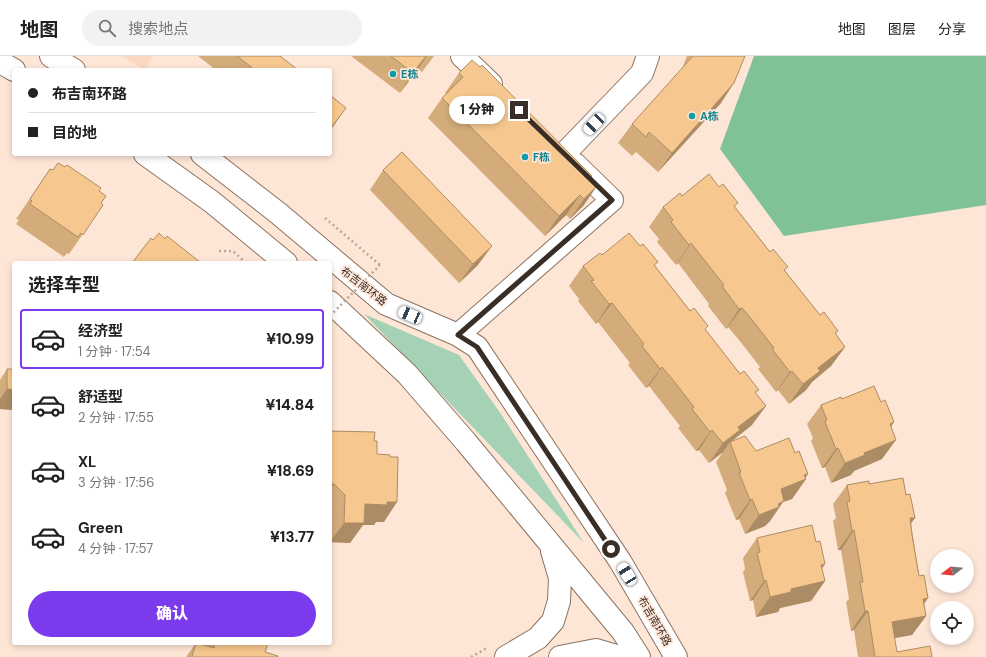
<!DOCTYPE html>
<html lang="zh">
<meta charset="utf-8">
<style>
:root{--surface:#fff;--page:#f2f2f2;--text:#222;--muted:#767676;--line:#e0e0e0;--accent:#7c3aed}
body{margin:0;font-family:"DM Sans","Noto Sans SC",sans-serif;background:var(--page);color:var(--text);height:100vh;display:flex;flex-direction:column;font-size:15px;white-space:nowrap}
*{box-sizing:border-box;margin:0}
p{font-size:13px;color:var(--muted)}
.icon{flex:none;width:22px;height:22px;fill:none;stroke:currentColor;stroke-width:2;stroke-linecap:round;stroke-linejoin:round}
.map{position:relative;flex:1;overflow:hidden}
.sheet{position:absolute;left:12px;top:205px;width:320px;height:384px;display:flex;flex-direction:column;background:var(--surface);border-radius:4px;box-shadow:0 2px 6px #0003}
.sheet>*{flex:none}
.banner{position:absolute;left:12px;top:12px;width:320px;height:88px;border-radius:4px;box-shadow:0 2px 6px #0003;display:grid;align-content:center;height:88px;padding:0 16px;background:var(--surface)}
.needle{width:26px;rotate:254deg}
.fabs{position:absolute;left:930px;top:493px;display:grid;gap:8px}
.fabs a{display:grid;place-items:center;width:44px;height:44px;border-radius:50%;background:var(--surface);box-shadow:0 2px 6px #0003;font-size:20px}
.end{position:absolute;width:18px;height:18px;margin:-9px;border:5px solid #392e27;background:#fff;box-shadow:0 0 0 2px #fff}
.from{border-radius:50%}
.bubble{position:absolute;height:28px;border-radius:14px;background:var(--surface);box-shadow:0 2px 6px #0003;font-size:13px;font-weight:800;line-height:28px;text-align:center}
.car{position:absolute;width:12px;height:24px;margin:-12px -6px;border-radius:5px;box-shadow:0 0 3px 1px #0007;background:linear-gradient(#fff 24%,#345 0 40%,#fff 0 76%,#345 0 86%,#fff 0)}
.banner b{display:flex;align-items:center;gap:14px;height:38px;font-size:15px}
.banner b+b{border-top:1px solid var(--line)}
.banner i{width:10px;height:10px;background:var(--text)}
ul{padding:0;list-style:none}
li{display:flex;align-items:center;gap:12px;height:60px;margin:0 8px 6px;padding:0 8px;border:2px solid transparent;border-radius:4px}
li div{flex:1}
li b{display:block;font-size:15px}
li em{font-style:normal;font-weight:800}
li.on{border-color:var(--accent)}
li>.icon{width:36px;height:36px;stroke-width:1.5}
h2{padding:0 16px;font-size:18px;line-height:48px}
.action{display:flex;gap:8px;margin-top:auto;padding:8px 16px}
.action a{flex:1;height:46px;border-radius:24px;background:var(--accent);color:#fff;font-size:16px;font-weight:800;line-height:46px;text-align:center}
header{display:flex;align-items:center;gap:24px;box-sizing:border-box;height:56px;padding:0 20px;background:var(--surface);border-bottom:1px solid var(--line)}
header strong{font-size:19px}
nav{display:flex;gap:22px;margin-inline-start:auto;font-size:14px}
.search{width:280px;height:36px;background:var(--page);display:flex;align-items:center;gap:10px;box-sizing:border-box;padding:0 14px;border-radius:22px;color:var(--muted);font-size:15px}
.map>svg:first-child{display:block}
</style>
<header>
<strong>地图</strong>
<div class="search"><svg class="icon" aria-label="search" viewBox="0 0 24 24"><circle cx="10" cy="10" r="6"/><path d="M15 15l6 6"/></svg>搜索地点</div>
<nav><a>地图</a><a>图层</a><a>分享</a></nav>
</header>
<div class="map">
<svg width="986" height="601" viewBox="0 0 986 601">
<rect width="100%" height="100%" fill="#fee6d7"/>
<path fill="#fcd8c0" d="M122 0H152L146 14H144Z"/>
<path fill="#a5d2b5" d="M364 258 459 299 501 358 584 487Z"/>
<path fill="#80c198" d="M754 0H986V149L784 180 720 93Z"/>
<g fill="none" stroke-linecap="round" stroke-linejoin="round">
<g stroke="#8b7260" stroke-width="24">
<path id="minor" d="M51 0 74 14
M462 0 491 28
M0 6 14 14
M145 98 212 146 286 207
M202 98 278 157 386 248 458 279 477 291 620 505 676 601
M564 98 642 17 648 0
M330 246 407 318 466 386 623 576 639 601
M458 279 612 144 575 108
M506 601 538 582 553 565 559 545 560 522 552 495
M560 601 596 594 620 601"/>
</g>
<path stroke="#baa69a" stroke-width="2.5" stroke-dasharray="2 3" stroke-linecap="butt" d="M325 162 380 209
M219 195H233L246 207
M471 601 487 592"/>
<use href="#minor" stroke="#fff" stroke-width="22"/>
<path stroke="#baa69a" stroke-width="2.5" stroke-dasharray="2 3" stroke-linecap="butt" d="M330 260 380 209"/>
</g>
<path fill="#d4ac7b" d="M198 0H280L298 14H216Z
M351 0H434L422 16 418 13 400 37Z
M687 0H745L721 47 658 116 636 96 632 100 618 87 632 68 682 13Z
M459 17 590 122 584 149 570 163 566 159 545 180 428 62 442 42 446 38 445 37Z
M58 107 99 135 101 147 103 149 69 198 67 197 64 201 16 168 19 164 16 163 37 132 50 113 53 114Z
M383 114 478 209 459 227 370 134Z
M663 151H735L845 291 831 310 812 326 806 334 789 348 778 334 776 336 758 313 760 311 739 284 728 271 726 273 708 250 709 248 678 207 676 209 657 186 659 183 649 171Z
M602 199 655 210 756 338 752 369 732 385 756 395 805 422 806 423 792 443 783 446 770 465 765 470 745 478 739 463 736 464 725 437 727 434 716 406 723 396 709 407 699 394 696 395 678 372 680 370 659 343 649 330 646 332 628 309 630 307 598 266 596 268 578 245 579 243 569 230 583 210Z
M14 311V354L0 353V324L7 313H14Z
M881 346 894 366 891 371 882 403 854 415 851 419 831 427 825 411 822 412 811 385 813 382 807 368 821 349Z
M330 375 374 385 377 398 384 466H376L374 469H363L350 487 330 486 331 459 330 458Z
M869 428 906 439 915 462 911 467 919 520 928 542 924 548 926 560 912 579 894 582 897 596 932 601H858L854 574 851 575 846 546 849 543 841 494H838L833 465 836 462 833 448 847 429Z
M757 482 822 513 825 525 811 545 780 552 778 556 756 561 753 544 750 545 743 516 745 513 743 502Z
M196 587 206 590 208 587H268L265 596 278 601H186Z"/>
<path fill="#ac8c64" d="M427 0 418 13 400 37 413 17Z
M734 27 721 47 658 116 672 97Z
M346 52 330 75V73Z
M597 130 584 149 570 163 584 143Z
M580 139 566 159 545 180 559 160Z
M691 187 678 207 676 209 689 189Z
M492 190 478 209 459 227 473 208Z
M612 247 598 266 596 268 609 248Z
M742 252 728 271 726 273 739 253Z
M845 291 831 310 812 326 806 334 789 348 803 328 818 312Z
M662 311 649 330 646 332 660 313Z
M792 315 778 334 776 336 790 316Z
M7 333 14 334V354L0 353V343Z
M766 350 752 369 732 385 730 386 723 396 709 407 723 387 738 371Z
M894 366 880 386 890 368Z
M712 374 699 394 696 395 710 376Z
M896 384 882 403 854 415 851 419 831 427 845 407 864 397Z
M838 392 825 411 822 412 836 393Z
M808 418 804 424 806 423 792 443 783 446 770 465 765 470 745 478 759 459 781 433 804 419Z
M330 428H334L330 433Z
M752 443 739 463 736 464 750 444Z
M387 446H397L384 466H376L374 469H363L350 487 330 486 344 467 365 448Z
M910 462H915L901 481Z
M854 474 841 494H838L852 475Z
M825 508 812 528 821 509Z
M766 524 753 544 750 545 764 525Z
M825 525 811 545 780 552 778 556 756 561 770 541 791 533Z
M928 542 914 562 926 560 912 579 878 585 892 566 923 543Z
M865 555H868L854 574 851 575Z"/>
<path fill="#f6c88f" stroke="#ac8c64" d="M237 0H280L298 14H255Z
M391 0H426L413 17Z
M693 0H745L734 27 672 97 649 76 646 81 632 68Z
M472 4 480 11 482 9 592 120 590 122 597 130 584 143 580 139 559 160 442 42 463 21 459 17Z
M330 39 346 52 330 73Z
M402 96 492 190 473 208 383 114Z
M58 107 65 111 67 109 101 132 99 135 106 140 101 147 103 149 83 179 81 177 78 181 30 148 32 145 30 143 50 113 53 114Z
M709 118 719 131 723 128 738 147 734 150 770 196 773 193 788 211 784 214 820 259 824 256 838 275 835 277 845 291 818 312 820 315 803 328 792 315 790 316 772 293 774 292 753 265 742 252 739 253 722 230 724 229 691 187 689 189 671 166 673 164 663 151 680 137 682 140Z
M159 177 165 183 167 180 200 206 199 207H132L151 182 153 184Z
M629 177 640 190 643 188 658 206 654 209 690 255 694 252 708 270 705 273 740 318 744 315 759 334 755 336 766 350 738 371 740 374 723 387 712 374 710 376 692 353 694 351 673 324 662 311 660 313 642 290 644 288 612 247 609 248 591 225 594 224 583 210 600 197 602 199Z
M7 313H14V334L7 333Z
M874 330 881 346 885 344 894 366 890 368 896 384 864 397 865 399 845 407 838 392 836 393 825 366 827 364 821 349 841 341 842 343Z
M330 375 375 376 374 385H377V398L390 399V401H398L397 446H387V449L365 448 364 467H344L345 439 334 428H330Z
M745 380 756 395 789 382 795 397 799 395 808 418 804 419 806 423 781 433 784 445 778 448 779 451 759 459 752 443 750 444 739 417 741 416 730 386Z
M903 422 906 439 910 438 915 462H910L912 479 919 520 924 519 928 542 923 543 926 560 892 566 897 596 930 590 932 601H875L868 555H865L860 526H863L854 474 852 475 847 446 850 445 847 429 869 425V428Z
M812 469 816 486 820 485 825 508 821 509 825 525 791 533V536L770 541 766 524 764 525 757 497 760 496 757 482Z
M196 587 214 592 215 587H268L265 596 278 600V601H192Z"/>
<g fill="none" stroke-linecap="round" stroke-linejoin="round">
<path stroke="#392e27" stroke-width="5" d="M519 54 612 144 458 279 477 291 611 493"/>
</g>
<g fill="#0f9aa8" stroke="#fee6d7" stroke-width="1.5">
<circle cx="393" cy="18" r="4"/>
<circle cx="692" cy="60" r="4"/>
<circle cx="525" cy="101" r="4"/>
</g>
<g text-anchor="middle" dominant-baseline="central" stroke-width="3.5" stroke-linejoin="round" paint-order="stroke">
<g font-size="11" font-weight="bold" fill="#0d838f" stroke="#fee6d7" text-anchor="start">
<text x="401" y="18">E栋</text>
<text x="700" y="60">A栋</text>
<text x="533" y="101">F栋</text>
</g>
<g font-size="11" fill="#392e27" stroke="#fee6d7">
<text transform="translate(364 230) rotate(38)">布吉南环路</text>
<text transform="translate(655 565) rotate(60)">布吉南环路</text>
</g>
</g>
</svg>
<div class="fabs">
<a><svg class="needle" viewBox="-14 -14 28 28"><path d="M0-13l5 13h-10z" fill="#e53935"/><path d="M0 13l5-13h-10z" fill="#767676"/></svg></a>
<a><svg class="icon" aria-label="locate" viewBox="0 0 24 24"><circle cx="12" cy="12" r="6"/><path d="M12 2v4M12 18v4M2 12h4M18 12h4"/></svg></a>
</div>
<i class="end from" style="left:611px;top:493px"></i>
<i class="end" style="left:519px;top:54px"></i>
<div class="bubble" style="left:449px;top:40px;width:56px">1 分钟</div>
<i class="car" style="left:594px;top:68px;rotate:224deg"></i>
<i class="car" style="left:410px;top:259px;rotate:293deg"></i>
<i class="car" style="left:627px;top:518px;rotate:328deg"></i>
<div class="banner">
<b><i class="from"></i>布吉南环路</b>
<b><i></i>目的地</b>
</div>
<section class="sheet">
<h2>选择车型</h2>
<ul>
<li class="on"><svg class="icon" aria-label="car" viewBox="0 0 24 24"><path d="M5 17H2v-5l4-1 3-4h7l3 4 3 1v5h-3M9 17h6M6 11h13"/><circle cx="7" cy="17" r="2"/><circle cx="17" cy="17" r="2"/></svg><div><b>经济型</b><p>1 分钟 · 17:54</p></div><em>¥10.99</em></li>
<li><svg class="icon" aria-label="car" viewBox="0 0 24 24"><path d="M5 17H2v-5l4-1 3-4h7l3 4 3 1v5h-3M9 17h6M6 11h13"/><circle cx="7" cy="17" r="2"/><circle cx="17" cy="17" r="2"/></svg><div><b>舒适型</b><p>2 分钟 · 17:55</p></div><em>¥14.84</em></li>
<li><svg class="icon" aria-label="car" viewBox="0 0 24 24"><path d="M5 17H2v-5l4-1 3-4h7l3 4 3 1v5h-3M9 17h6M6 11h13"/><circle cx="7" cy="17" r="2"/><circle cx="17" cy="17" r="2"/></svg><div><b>XL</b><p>3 分钟 · 17:56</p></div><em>¥18.69</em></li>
<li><svg class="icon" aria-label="car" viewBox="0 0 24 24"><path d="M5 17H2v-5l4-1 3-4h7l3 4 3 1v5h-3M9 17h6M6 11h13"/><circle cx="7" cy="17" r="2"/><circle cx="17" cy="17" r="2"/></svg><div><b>Green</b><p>4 分钟 · 17:57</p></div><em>¥13.77</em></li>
</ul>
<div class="action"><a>确认</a></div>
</section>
</div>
